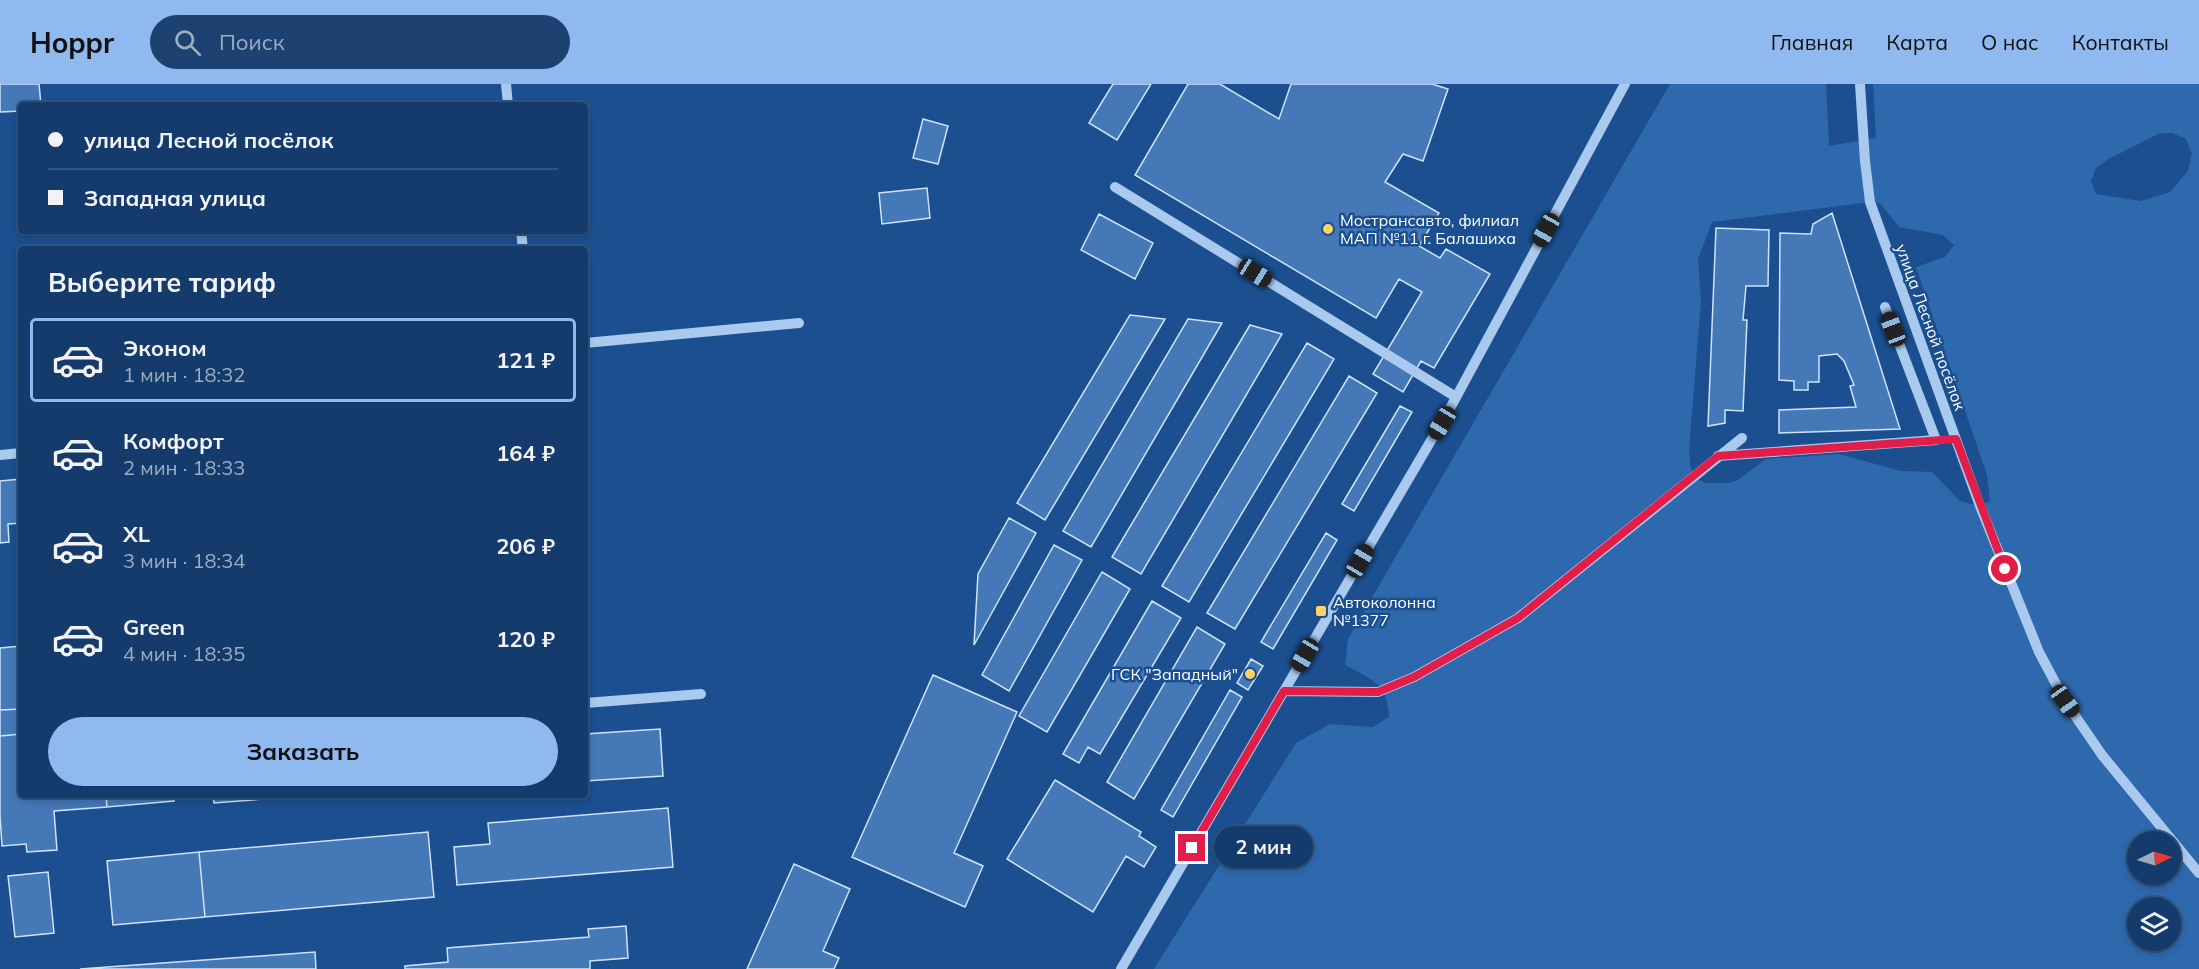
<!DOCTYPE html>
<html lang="ru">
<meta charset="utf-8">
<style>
:root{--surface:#143b6b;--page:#1d4271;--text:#f1f3f6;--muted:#9dadc1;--line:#33557e;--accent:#90b9f0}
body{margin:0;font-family:Mulish,sans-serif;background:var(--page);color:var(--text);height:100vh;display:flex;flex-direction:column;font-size:22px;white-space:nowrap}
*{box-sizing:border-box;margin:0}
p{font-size:20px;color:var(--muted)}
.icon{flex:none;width:33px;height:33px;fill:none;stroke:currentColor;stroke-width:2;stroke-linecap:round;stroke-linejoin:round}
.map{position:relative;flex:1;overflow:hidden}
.side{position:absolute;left:18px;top:162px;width:570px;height:552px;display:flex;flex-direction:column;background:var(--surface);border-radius:6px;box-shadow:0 3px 9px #0003,0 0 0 2px var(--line)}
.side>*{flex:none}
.guide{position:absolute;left:18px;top:18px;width:570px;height:132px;border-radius:6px;box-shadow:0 3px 9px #0003,0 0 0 2px var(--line);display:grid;align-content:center;height:132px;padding:0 30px;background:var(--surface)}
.needle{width:39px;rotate:85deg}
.fabs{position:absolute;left:2127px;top:747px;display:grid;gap:12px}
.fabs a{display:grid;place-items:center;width:54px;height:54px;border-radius:50%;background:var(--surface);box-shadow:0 3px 9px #0003,0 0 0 2px var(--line);font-size:30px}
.end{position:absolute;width:27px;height:27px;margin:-14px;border:8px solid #e11d48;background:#fff;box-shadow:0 0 0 3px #fff}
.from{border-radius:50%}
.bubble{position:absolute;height:42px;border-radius:21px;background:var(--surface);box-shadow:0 3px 9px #0003,0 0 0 2px var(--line);font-size:20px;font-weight:700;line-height:42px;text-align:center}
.car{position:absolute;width:18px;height:36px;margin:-18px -9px;border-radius:8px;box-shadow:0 0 4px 2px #0007;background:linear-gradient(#222 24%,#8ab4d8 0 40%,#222 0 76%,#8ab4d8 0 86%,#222 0)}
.guide b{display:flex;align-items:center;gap:21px;height:57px;font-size:22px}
.guide b+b{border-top:2px solid var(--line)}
.guide i{width:15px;height:15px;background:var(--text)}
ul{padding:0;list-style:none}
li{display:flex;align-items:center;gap:18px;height:84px;margin:0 12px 9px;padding:0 18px;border:3px solid transparent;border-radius:6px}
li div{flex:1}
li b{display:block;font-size:22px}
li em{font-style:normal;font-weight:700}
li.on{border-color:var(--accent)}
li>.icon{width:54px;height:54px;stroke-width:1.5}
h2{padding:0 30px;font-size:27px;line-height:72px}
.cta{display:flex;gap:12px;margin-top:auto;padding:12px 30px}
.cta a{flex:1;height:69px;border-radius:36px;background:var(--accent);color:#111;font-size:24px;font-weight:700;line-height:69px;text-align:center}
header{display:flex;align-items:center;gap:36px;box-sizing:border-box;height:84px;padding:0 30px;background:var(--accent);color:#111}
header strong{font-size:28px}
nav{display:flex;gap:33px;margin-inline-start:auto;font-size:21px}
.search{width:420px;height:54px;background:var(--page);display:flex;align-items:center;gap:15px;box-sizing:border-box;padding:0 21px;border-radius:33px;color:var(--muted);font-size:22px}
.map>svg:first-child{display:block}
</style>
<header>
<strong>Hoppr</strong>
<div class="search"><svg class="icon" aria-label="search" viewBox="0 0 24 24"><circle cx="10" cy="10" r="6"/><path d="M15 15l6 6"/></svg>Поиск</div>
<nav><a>Главная</a><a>Карта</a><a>О нас</a><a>Контакты</a></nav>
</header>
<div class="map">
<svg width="2199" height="885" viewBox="0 0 2199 885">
<rect width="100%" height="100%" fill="#1b4f8f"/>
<path fill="#2e69ad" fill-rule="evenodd" d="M1670 0H1826L1829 62 1876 54 1873 0H2199V885H1154L1296 659 1330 640 1373 643 1389 633C1388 599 1371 595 1345 581L1348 555ZM2172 49 2186 55 2192 70 2188 87 2170 108 2141 117 2096 110 2091 97 2096 84 2107 76 2158 50ZM1870 118 1880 119 1899 143 1943 151 1954 161 1945 173 1916 183 1987 391 1990 417 1980 422 1960 417 1932 388 1901 387 1839 370 1766 375 1738 396 1728 399H1705L1696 394 1691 386 1689 366 1701 217 1698 175 1712 138ZM2138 758H2170V790H2138ZM2138 824H2170V856H2138Z"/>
<path fill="#4478b7" stroke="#cfe3fa" stroke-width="1.5" d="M0 0H39L41 21H21V27L0 28Z
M1113 0H1151L1117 56 1089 39Z
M1188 0H1220L1279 35 1291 0H1432L1448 5 1423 77 1403 70 1385 98 1439 129 1419 162 1440 174 1446 165 1490 190 1434 284 1421 277 1403 308 1373 290 1422 208 1399 195 1376 234 1135 91Z
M923 35 948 42 938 80 913 74Z
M927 104 930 134 882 140 879 109Z
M1832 129 1900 345 1779 349V326L1856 323 1850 302 1854 301 1844 277 1837 270 1819 272V298H1808V306H1794V297L1779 296 1780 149 1811 150 1813 140Z
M1099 130 1153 159 1135 195 1081 166Z
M1716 144 1769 146 1768 202H1746L1743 236H1747L1743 327 1725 326V339L1708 342Z
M1130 231 1165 235 1045 436 1017 419Z
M1188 235 1222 239 1091 463 1063 447Z
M1250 241 1282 250 1141 490 1112 473Z
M1307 259 1334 275 1189 518 1162 502Z
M1349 292 1377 309 1235 545 1207 529Z
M1400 322 1412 328 1354 427 1342 420Z
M21 395V439L8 440 9 458 0 459V397Z
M1009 434 1036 449 974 561 978 490Z
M1326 449 1337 456 1273 565 1261 558Z
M1054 461 1082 476 1009 607 982 591Z
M1102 488 1130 505 1047 648 1019 632Z
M1152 517 1181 534 1100 670 1088 663 1079 679 1063 670Z
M1197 543 1225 560 1134 715 1107 698Z
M21 562V625L0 626V564Z
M1251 575 1263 582 1248 606 1237 599Z
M933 591 1017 628 954 769 983 782 965 823 852 773Z
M1230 606 1242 613 1173 733 1161 726Z
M21 625V650L0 652V626Z
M660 645 663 692 585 697V650Z
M21 650V711H106L107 723 54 727 57 766 27 768 26 760 2 762 0 732V652Z
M1055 696 1141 748 1139 752 1156 763 1144 783 1126 772 1093 828 1007 775Z
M106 711H173L174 717 107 723Z
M213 711H290V713L214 719Z
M668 724 673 783 457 801 454 763 490 760 488 739Z
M428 748 434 813 205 833 199 768Z
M199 768 205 833 113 841 107 777Z
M794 780 850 805 823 867 839 874 834 885H747Z
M48 788 54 849 15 853 8 792Z
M626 842 628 874 590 877V885H405V882L448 878 447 864 589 853 588 845Z
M315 868 316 885H80Z"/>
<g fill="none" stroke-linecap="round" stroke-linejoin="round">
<path stroke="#a9c9ee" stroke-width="10" d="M506 0 508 21
M1860 0 1865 77 1870 118 1980 422 2039 568 2065 617 2102 671 2199 789
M1115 103 1456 313
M521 147 523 165
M585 259 799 239
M0 371 21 369
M1718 372 1936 356 1885 223
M1284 607 1378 608 1414 593 1518 534 1742 354
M585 619 701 610
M1121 885 1453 319 1625 0"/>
</g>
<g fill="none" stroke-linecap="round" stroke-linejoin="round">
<path stroke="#e11d48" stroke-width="8" d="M1192 764 1284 607 1378 608 1414 593 1518 534 1718 372 1956 355 2005 485"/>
</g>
<g fill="#ffd166" stroke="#1b4f8f" stroke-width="2">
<circle cx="1328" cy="145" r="6"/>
<rect x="1315" y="521" width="12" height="12" rx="3"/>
<circle cx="1250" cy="590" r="6"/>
</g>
<g text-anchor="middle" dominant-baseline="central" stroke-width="5" stroke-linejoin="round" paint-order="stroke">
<g font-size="16" fill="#fff" stroke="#1b4f8f" text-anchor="start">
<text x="1340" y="136">Мострансавто, филиал<tspan x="1340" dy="18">МАП №11 г. Балашиха</tspan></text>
<text x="1333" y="518">Автоколонна<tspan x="1333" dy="18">№1377</tspan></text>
<text x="1238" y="590" text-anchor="end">ГСК "Западный"</text>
</g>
<g font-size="16" fill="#fff" stroke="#1b4f8f">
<text transform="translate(1931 243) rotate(70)">улица Лесной посёлок</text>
</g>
</g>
</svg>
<div class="fabs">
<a><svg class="needle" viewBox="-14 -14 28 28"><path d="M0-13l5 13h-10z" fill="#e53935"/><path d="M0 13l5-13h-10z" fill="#9dadc1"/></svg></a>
<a><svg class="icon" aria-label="layers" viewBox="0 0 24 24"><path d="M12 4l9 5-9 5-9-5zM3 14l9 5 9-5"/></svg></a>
</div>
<i class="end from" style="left:2005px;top:485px"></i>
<i class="end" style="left:1192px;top:764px"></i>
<div class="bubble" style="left:1214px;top:742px;width:99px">2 мин</div>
<i class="car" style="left:1546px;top:146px;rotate:209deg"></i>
<i class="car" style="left:1255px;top:189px;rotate:122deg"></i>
<i class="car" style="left:1893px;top:245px;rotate:339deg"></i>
<i class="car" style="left:1442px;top:339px;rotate:211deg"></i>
<i class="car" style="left:1360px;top:477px;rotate:30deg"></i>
<i class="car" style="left:1305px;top:571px;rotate:210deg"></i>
<i class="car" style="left:2065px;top:617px;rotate:145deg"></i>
<div class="guide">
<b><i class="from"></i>улица Лесной посёлок</b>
<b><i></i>Западная улица</b>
</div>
<section class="side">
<h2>Выберите тариф</h2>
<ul>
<li class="on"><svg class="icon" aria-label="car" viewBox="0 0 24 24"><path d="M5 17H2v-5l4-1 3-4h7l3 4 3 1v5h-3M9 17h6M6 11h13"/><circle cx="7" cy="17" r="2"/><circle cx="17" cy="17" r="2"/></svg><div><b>Эконом</b><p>1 мин · 18:32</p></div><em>121 ₽</em></li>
<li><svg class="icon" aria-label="car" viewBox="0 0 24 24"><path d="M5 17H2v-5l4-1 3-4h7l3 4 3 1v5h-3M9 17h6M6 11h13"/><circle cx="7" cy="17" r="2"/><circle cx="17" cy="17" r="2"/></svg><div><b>Комфорт</b><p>2 мин · 18:33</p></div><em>164 ₽</em></li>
<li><svg class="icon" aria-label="car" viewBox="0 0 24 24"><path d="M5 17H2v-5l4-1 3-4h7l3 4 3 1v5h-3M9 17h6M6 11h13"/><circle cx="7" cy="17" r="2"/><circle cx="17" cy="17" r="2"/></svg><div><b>XL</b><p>3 мин · 18:34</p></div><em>206 ₽</em></li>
<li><svg class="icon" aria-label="car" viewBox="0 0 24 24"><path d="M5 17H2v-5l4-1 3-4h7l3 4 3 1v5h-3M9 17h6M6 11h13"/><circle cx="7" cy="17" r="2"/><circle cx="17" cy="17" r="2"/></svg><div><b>Green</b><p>4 мин · 18:35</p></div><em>120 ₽</em></li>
</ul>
<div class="cta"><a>Заказать</a></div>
</section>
</div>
